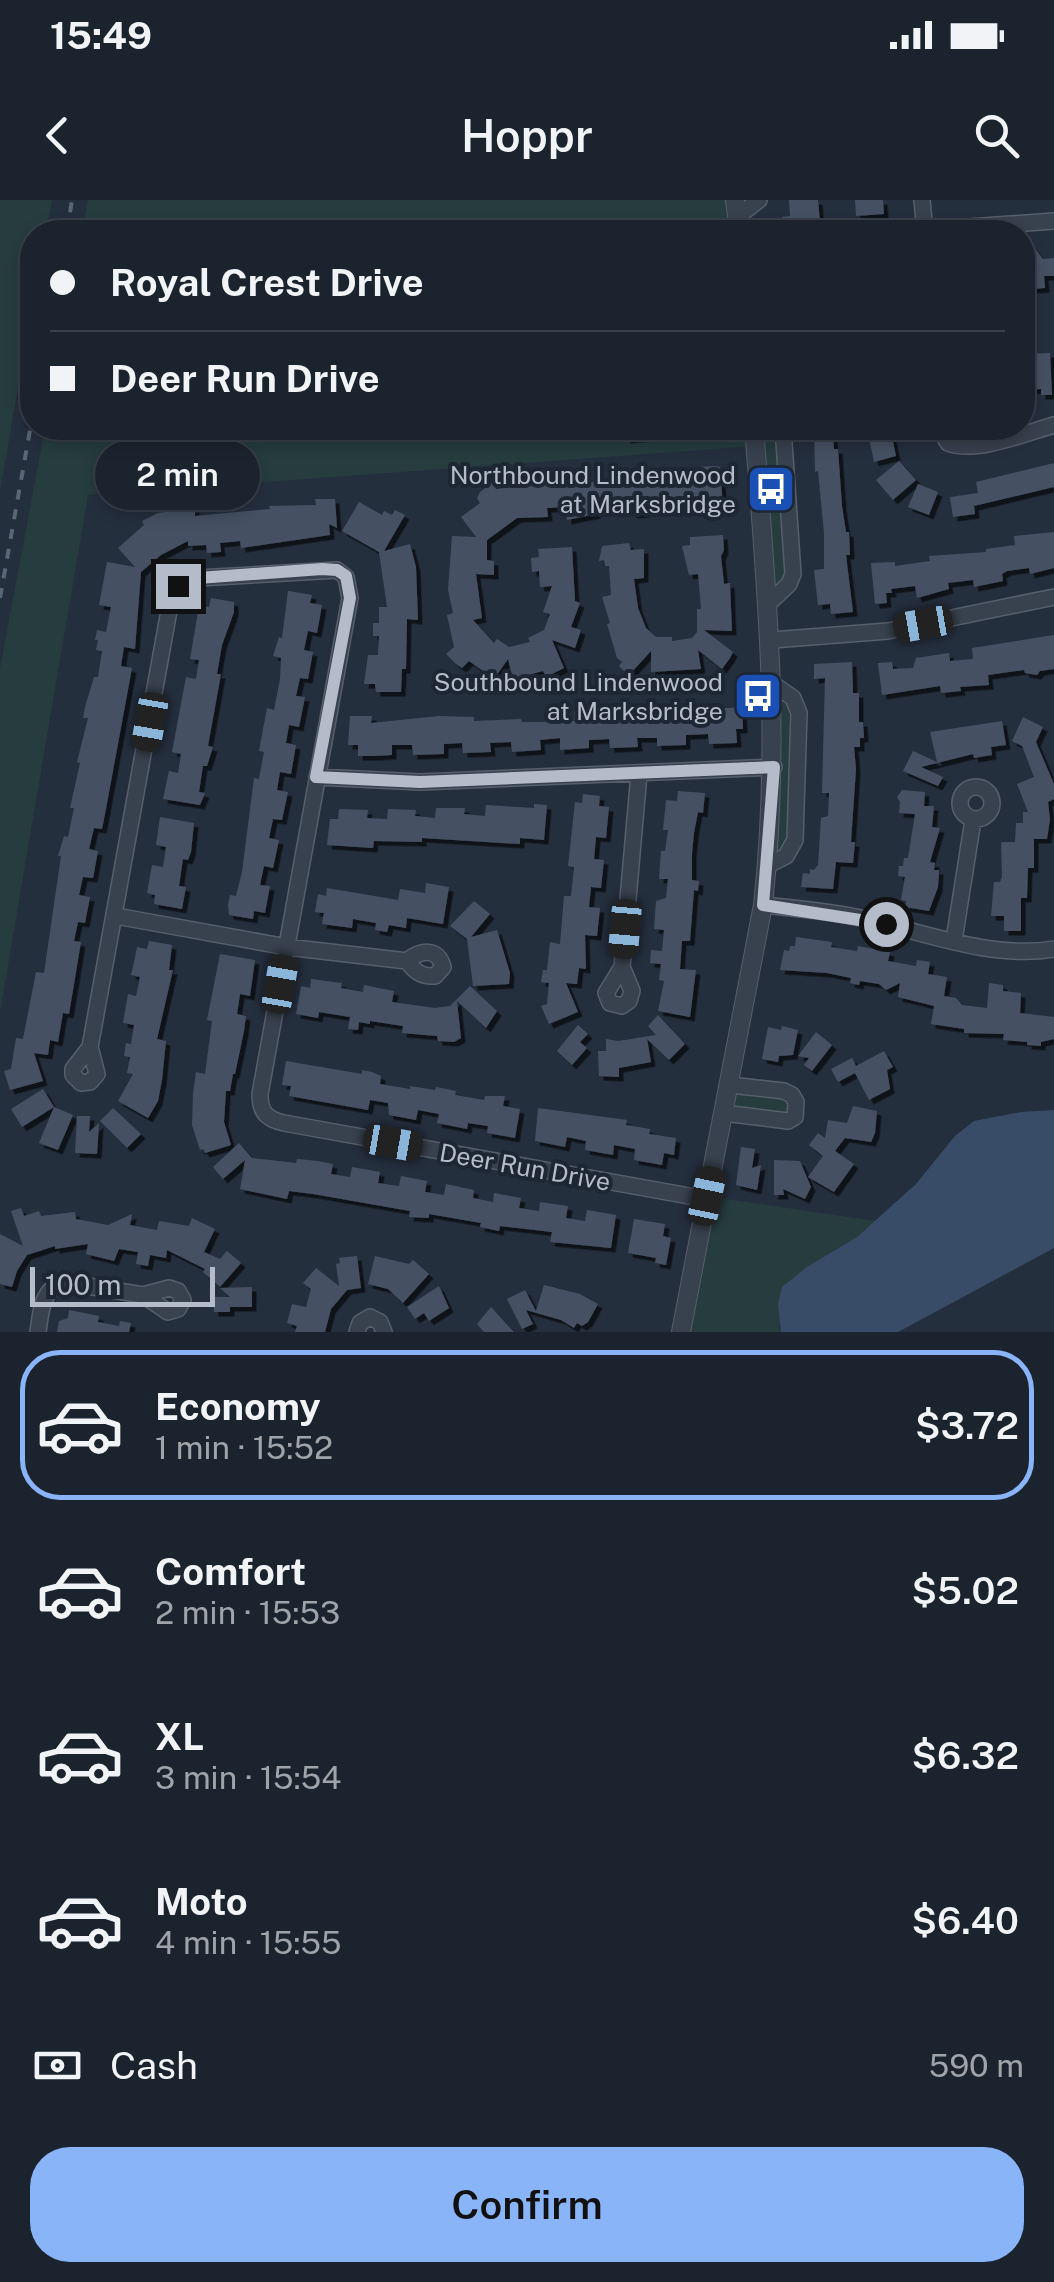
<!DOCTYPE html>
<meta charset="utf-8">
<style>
:root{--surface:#1b232e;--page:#282f3a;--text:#f1f3f6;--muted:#a0a4aa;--line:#39404a;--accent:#8ab4f8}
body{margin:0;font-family:"Public Sans",sans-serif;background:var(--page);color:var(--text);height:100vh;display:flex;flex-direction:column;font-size:38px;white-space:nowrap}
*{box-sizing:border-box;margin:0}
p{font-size:32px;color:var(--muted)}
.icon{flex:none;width:55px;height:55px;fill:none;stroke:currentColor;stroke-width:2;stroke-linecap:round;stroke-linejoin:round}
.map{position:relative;height:1132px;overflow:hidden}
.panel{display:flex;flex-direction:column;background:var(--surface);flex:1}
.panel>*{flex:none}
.hud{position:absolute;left:20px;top:20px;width:1015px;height:220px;border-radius:40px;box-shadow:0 5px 15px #0003,0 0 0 2px var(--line);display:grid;align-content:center;height:220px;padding:0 30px;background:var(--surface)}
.scale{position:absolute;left:30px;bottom:25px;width:185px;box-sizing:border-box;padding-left:10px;border:5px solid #b4bcc9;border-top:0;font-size:28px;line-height:35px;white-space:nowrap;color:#b4bcc9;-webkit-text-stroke:8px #1d2633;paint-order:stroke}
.end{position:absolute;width:45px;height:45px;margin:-22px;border:12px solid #b4bcc9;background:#111;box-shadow:0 0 0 5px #111}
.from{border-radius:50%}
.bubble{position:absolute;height:70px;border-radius:35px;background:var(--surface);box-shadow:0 5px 15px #0003,0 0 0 2px var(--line);font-size:32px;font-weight:600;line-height:70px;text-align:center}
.car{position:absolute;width:30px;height:60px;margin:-30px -15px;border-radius:12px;box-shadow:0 0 8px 2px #0007;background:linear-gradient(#222 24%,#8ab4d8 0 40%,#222 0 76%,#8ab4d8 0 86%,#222 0)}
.hud b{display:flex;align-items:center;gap:35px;height:95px;font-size:38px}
.hud b+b{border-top:2px solid var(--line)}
.hud i{width:25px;height:25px;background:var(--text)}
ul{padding:18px 0 0;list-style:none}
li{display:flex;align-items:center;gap:30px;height:150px;margin:0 20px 15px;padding:0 10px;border:5px solid transparent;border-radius:40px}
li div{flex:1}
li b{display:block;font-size:38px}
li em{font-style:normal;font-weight:600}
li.current{border-color:var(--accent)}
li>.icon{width:90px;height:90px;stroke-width:1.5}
.pay{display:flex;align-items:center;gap:25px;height:110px;padding:0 30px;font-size:38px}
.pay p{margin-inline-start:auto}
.action{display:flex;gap:20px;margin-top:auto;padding:20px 30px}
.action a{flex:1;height:115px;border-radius:40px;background:var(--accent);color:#111;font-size:40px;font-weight:600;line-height:115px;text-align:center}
.status{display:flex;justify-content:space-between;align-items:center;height:70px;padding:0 50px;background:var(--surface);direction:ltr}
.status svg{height:28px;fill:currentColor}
header{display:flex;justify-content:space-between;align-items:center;height:130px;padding:0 30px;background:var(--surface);font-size:45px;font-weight:600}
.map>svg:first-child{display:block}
</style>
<div class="status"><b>15:49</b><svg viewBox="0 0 49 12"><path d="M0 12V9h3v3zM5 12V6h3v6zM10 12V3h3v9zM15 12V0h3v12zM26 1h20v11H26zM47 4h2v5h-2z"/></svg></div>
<header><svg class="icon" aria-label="back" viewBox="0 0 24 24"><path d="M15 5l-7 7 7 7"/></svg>Hoppr<svg class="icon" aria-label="search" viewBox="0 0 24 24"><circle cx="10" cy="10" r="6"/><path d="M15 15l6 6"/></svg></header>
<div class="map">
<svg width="1054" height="1132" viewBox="0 0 1054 1132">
<defs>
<filter id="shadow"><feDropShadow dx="4.5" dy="4.5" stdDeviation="0" flood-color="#0009"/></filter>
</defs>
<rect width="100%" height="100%" fill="#242f3e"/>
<path fill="#263c3f" d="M0 0H52L46 32H32V108L0 291Z
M88 0H759L739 32H82Z
M45 228H783L793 374 768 404 755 246 88 295 0 812V468Z
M773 484 793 498 795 640 768 665Z
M730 885 784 891 795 917 724 913Z
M707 996 875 1021 857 1037 807 1067 779 1127 781 1132H681Z"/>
<path fill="#394c67" d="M1054 910V1048L898 1132H781L778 1104 782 1087 807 1067 857 1037 916 984 955 936 974 921 1021 912Z"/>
<path fill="#455162" filter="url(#shadow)" d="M789 0H818L820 22H816V29L784 32 782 17 790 16Z
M855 0H883L884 14 856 16Z
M1035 49 1043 59 1054 58V76H1044L1045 88 1022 90V50Z
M1050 153 1052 195H1041V189L1023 190 1022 154Z
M625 228H671L672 235 626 239Z
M814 228H832L834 249H838L842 306 846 332H849L850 355H846L853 412 831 414 830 404 818 405 814 370 824 369V333L818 271 815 272Z
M874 228H890L896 256 874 262 869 238 875 237Z
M899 261 916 280 893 300 876 280Z
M1054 263V287L974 306 975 314 953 317 950 297 978 293 976 282Z
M714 266 720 267 723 307 710 308 709 295 691 297 692 307 679 308H664L663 297 644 299 645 313 632 314V310L616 312 615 303 595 305 596 314 567 320 566 307 547 308 548 317 517 318 487 340V360L494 361V375L476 374 482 418 473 420 494 443 497 439 509 447 530 442 528 438 544 430 550 414 543 412 552 386 540 387 539 371 532 372 531 358 539 357 538 349 572 347 575 401 580 403 571 427 581 430 575 448 552 440 564 468 552 474 545 475 543 471 513 479 508 459 494 479 469 461 462 468 456 464 446 454 454 447 447 415 453 413 448 390 452 336 476 337 461 317 480 303 477 298 480 292 492 283 496 289 557 283 556 278 570 277 577 282H601L629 279 628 274 635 273 634 268H644V271L648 270 649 276 700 271V267Z
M918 284 938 292 929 315 908 307Z
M315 299H335L337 328 329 324 330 335 241 348 240 341 220 343 221 352 207 353 206 345 188 346V341L161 355 141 372 135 449 124 447 121 466 132 468 105 614 102 629 94 628 89 649 98 651 93 678 83 677 79 695 90 697 85 723 78 722 74 741 81 742 69 814 63 813 58 842 50 840 48 855 34 853 43 881 10 890 4 871 11 869 16 838 23 839 36 772 44 773 61 656H58L64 636 68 637 74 608H70L80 563 77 562 88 518H83L85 507 94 477H98L102 451 96 450 98 440H95L97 430 106 432 111 407 99 405 107 362 135 367 118 348 144 325 142 321 158 313 195 308V316L270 309 269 306 316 305Z
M359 302 382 315 384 311 392 315 395 310 405 315 384 351 410 344 416 367 418 420 407 419 406 469H402L401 492H376L375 484H364L368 455H378L379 436H373V423H379V407H387L379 352 342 331Z
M1054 332V368L1030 374 1029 368 1007 371 1002 374 1003 381 974 387 973 380 948 383 949 389 917 398 915 386 891 389 892 393H886L887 403 875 404 871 363 895 362V366L930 361 929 356 986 352V349L1015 345 1014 336Z
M723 335 724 350 721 356 724 384 730 383 732 431 704 430 733 452 730 458 722 469 698 450 701 469 651 472V451L631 473 628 470 626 473 619 466 622 462 617 458 607 424 610 423 602 397 611 395 609 366H605L604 360 599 361 602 346 629 343 631 350 644 349V378L634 379 638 408 646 428 656 437H672V441L692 438 697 432V409H701L698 374 689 375 682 346 690 345V337Z
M288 391 312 395 310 403 322 405 317 433 308 431 304 450 313 452 308 479 300 478 296 496 305 497 299 527 289 525 286 543 296 545 291 574 280 572 277 590 288 592 282 620 273 619 269 638 279 640 273 668 264 666 260 685 270 686 265 713 254 711 253 719 229 715 228 705 230 695 236 696 242 672 254 578 259 579 264 552 259 551 267 508 274 510 280 479 281 458 273 456 279 437 282 438Z
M211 398 234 402V412L222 445 217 474H221L208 546 213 547 207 566H203L199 592 205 593 200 605 163 599 169 571 178 573 181 554 172 552 186 477 196 479 199 460 190 459 199 406 209 407Z
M1054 435V469L1040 471 1037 475 1025 473 1024 470 988 475 989 485 960 487 961 491 941 493 940 486 882 495 878 463 892 462 893 469 913 468 916 458 949 453 950 461 973 459 972 448Z
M852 462 853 493H859V522H863L864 538H860V547H854L856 569 851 642H855L853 663 836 662 833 689 801 687 803 673 810 674V669L814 670 818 665 821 618 828 616 829 593H822L825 478 814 479V464Z
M742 507 743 529H736L737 543 709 544 708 534 686 535V545L657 546V538H637L638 547 610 548 609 539 589 540V548L560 550V538L540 540 541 550 512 552 511 542 490 543 491 552 463 553 462 543 444 544V554L413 555 412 545H392V555L372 556H358V545H348L350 516H372L371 523 439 516 474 517V521L521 519 522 522H548L574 521V511L619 510 620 516Z
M1023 517 1043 527 1036 542 1054 584V599L1048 602 1050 619 1047 639H1034V668H1028L1027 698H1021V731H1004V716H991L994 682H1000L1002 677 1001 642H1015L1016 623H1023V612H1028L1017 584 1034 577 1022 546 1012 541Z
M1002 521 1006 545 991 547 992 555 974 558 973 554 921 567 943 577 938 586 903 571 913 551 937 562 930 532Z
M902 590 925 592 924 606H934L932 627 940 628 930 662 935 663 934 670H939L938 687 929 711 905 707 906 701 901 700 905 677 898 676 899 666H903L904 658H908L915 614 899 613 900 602 897 597Z
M678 591 705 593 703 613 698 612 694 633 692 654V680L699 681 698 691 694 690 690 741H682L680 769 696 770 690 817 658 811 664 781 659 780 661 764 650 763 651 750 662 751 664 730 654 729 656 701 666 698 668 679H659L661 651H665L668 630H663L666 600 677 601Z
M583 594 600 596 599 606 609 607 606 638 596 637 594 659 604 660 601 688 591 687 589 707 600 708 597 736 585 735 586 769 579 768 577 784 566 783 578 812 549 824 541 806 547 804 549 783 541 782 543 770H547L550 742 560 744 564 696H571L574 667 568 666 575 602 582 603Z
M534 604 547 605 544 640 520 638V644L422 638V642L374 641 373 648 327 645 330 619H338L339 609 368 610 367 618 387 619 388 609 416 610 415 616 435 618 436 608H465L464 614 485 616 486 605 534 608Z
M160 617 194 623 191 652 188 660 183 659 179 686 186 687 182 709 154 704 155 695 147 693 152 665 163 667 166 647 156 645Z
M426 683 449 687 443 724 407 718 406 728 389 725 387 732 375 730 376 723 353 719 352 728 322 724 324 713 315 712 318 694 326 696 327 688 398 700 400 689 425 693Z
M474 701 490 714 471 737 497 730 510 773 509 784 473 786 467 739 450 726Z
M796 737 832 742 831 747 850 750 857 751 858 746 890 752 888 761 916 766 917 760 930 762 928 774 947 777 944 796 956 798 962 805 987 808 989 783 1003 785V791L1021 793 1020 813 1054 817V839L1041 842V846L1027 845V842L1003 840 1004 834 964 833V829L931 824 934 806 898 797 900 783 886 790 879 784 860 781 859 785 850 783 851 778 827 773 780 770 784 750 789 751 790 746H795Z
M149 741 172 745 169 770H173L157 839 166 841 162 880 158 901 148 918 118 901 133 874 127 873 130 857 124 856 126 843 131 844 134 825 123 823 128 794 136 796 140 777 131 775 134 762 137 747 147 749Z
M220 754 255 760 250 796 240 794 237 814 246 816 244 831 235 874H233L230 891H226L224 922 231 945 205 953 203 949 200 950 192 925 193 893 196 872 205 874 212 821 207 820Z
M311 779 342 783 341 788 363 792 364 785 394 791 392 802 435 808 450 806 470 786 497 811 486 828 457 801 461 838 454 842 438 841 437 836 402 833 403 826 370 821V824L359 822 358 830 348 829 350 817 319 812 318 818 296 814 301 786 310 788Z
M658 815 685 844 669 860 647 839 651 862 619 868V877L599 876 598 851H606V839L618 841 656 835 648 826Z
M578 825 588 834 580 842 587 848 572 865 557 851Z
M782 826 798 830 793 855 779 856 778 862 762 859 768 827 781 830Z
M816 832 832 845 812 871 804 865 809 858 798 856Z
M884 851 893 867 887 870 890 889 869 900 855 873 838 882 831 869 852 858 856 866Z
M286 861 362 874V870L372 872 381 876 380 884 410 889V886L435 890 436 887 456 891 455 895 484 900 485 896H505L503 906 520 909 515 938 487 933 488 926 468 923 467 929 437 923 439 914 418 910 416 920 389 915 388 903 370 900 368 910 289 896 291 886 282 885Z
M43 889 54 907 22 927 11 909Z
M853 906 877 911 875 933 871 942 845 938 835 951 854 964 834 992 808 977 823 956 809 945 818 933 825 938 828 920 847 923Z
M54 907 73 915 58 950 39 943Z
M113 908 141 934 127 948 100 921Z
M538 908 627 920 626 925 650 929 649 934 676 938 674 955 664 953 662 965 634 960 635 949 614 945 613 955 585 950 586 941 567 937 565 947 535 941Z
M77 916H90L89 932 99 923 97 954 75 953Z
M239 943 252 958 296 963 297 959 318 961 333 964 331 974 350 977 352 967 380 972 378 983 399 986 401 976 427 981 425 992 444 995 446 984 474 990 473 998 493 1002 494 993 521 998 519 1008 539 1011 540 1002 568 1006 566 1018 585 1021 587 1010 616 1015 611 1048 550 1042 552 1032 500 1026 499 1031 480 1027 481 1023 429 1014V1018L409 1017 410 1011 313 994 289 991 287 999 240 989 245 960 223 979 213 967Z
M741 947 755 949 752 968 761 965 757 990 736 985Z
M774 960 800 961 811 987 805 999 783 989 784 995H774Z
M21 1008 24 1016 39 1011 41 1016 75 1012 76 1019 108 1025 132 1014 130 1025 157 1030 159 1021 189 1026 192 1018 215 1029 204 1052 220 1059 227 1051 241 1063 220 1087 203 1072 205 1069 167 1050 166 1058 150 1055 148 1066 136 1064 138 1052 119 1049 114 1061 86 1054 88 1044 55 1049V1046L27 1055 17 1071 12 1087 0 1084V1034L23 1046 11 1011Z
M634 1019 665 1024 663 1036 671 1038 666 1065 655 1063 656 1058 628 1053Z
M357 1056 361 1088 347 1090 331 1109 325 1132H295L297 1126 287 1123 292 1104 306 1107 311 1089 303 1083 316 1068 339 1086 336 1064 340 1063 339 1058Z
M375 1056 409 1064 413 1060 429 1074 403 1103 388 1089 368 1084Z
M544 1085 580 1094 598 1104 588 1122 582 1126 577 1123 574 1128 561 1120 526 1110 533 1124 522 1129 507 1099 525 1090 536 1111Z
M439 1086 449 1108 429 1121 424 1113 415 1119 407 1107Z
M252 1087V1107H230V1112H214L213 1097H230L220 1088Z
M491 1107 514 1132H484L477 1124Z
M69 1110 99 1116 98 1122 119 1126 120 1121 131 1123 129 1132H57L59 1121 68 1118Z"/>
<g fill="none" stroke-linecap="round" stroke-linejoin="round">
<g stroke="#565f6c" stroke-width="18">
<path id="minor" d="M922 0 925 32
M737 17 759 0
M898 32 1054 21
M939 228 948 243C975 254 1026 233 1054 225
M768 404 789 384 793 374 783 228
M772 440 888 431 1054 397
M317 577 420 582 774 567
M960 603a16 16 0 1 1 32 0a16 16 0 1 1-32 0Z
M768 665 786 656 795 640 799 513 793 498 773 484
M763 705C794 708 826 711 856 717 919 730 989 760 1054 749
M116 716 287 747 407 761C420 750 438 747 443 767L435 776C422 777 415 772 407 761
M954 740 973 620
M622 767 606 793 610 803 622 806 629 801 632 791 622 767 639 574
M90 847 97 874 90 882 81 883 73 875V869L90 847 172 394 178 386 198 378 337 370 346 377 350 398 260 894C260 912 266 919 284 923L706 999
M724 913 788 921 795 917 796 902 792 895 784 891 730 885
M38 1132C41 1112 41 1090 63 1082L143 1095 169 1088 178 1091 183 1100 178 1109 168 1112 143 1095
M357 1132 360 1123 370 1117 380 1122 384 1132"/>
</g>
<g stroke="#565f6c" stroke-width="20">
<path id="tertiary" d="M735 0 739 32
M681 1132 763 705C781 540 767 392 754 228"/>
</g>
<use href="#minor" stroke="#38414e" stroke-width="15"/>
<use href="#tertiary" stroke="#38414e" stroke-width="18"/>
<path stroke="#5a6575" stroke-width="4" stroke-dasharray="10 10" stroke-linecap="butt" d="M67 32 72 0
M0 398 32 219"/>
</g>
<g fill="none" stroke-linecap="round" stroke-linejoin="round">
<path stroke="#b4bcc9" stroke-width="12" d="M178 386 198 378 322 369 337 370 346 376 350 398 316 577 420 582 774 567 763 705 886 724"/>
</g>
<defs>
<g id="bus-square" transform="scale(2.5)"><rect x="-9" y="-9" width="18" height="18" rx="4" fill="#1a4fb4" stroke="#1d2633"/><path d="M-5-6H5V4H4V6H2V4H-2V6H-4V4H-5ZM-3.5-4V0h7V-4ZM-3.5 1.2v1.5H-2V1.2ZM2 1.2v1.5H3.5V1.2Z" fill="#fff"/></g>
</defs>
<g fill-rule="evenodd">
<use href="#bus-square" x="771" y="289"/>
<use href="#bus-square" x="758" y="496"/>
</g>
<g text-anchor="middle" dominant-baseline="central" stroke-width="8" stroke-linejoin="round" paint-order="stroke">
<g font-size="25" fill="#b4bcc9" stroke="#1d2633" text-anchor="end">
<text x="736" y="275">Northbound Lindenwood<tspan x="736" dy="29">at Marksbridge</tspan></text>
<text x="723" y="482">Southbound Lindenwood<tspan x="723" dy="29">at Marksbridge</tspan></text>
</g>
<g font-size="25" fill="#b4bcc9" stroke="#1d2633">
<text transform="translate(525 967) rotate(10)">Deer Run Drive</text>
</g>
</g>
</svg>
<div class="scale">100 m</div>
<i class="end from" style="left:886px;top:724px"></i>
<i class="end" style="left:178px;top:386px"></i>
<div class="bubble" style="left:95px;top:240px;width:165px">2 min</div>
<i class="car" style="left:923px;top:424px;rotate:260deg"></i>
<i class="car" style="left:150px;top:522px;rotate:190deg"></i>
<i class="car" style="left:625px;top:729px;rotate:185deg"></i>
<i class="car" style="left:280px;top:784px;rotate:10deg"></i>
<i class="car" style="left:393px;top:943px;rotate:100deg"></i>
<i class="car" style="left:707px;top:996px;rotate:12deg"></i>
<div class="hud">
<b><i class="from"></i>Royal Crest Drive</b>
<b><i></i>Deer Run Drive</b>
</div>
</div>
<section class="panel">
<ul>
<li class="current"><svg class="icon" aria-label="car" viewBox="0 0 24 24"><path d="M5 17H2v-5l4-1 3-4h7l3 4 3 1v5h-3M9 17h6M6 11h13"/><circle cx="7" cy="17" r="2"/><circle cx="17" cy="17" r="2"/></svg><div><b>Economy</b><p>1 min · 15:52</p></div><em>$3.72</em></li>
<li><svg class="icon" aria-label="car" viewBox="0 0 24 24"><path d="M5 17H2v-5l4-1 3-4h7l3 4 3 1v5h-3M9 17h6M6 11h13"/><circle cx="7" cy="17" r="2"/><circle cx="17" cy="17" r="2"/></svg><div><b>Comfort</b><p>2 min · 15:53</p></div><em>$5.02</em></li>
<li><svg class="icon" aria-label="car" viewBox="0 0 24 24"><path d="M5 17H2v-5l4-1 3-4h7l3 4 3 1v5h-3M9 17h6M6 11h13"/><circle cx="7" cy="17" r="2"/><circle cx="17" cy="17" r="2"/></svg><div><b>XL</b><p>3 min · 15:54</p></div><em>$6.32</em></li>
<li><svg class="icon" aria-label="car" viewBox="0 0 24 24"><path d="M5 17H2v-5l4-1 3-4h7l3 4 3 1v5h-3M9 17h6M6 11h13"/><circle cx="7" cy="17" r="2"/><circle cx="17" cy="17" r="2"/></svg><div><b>Moto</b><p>4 min · 15:55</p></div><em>$6.40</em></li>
</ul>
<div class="pay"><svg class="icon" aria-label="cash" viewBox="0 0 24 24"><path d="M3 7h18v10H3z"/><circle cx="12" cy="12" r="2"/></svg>Cash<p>590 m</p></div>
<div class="action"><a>Confirm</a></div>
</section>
